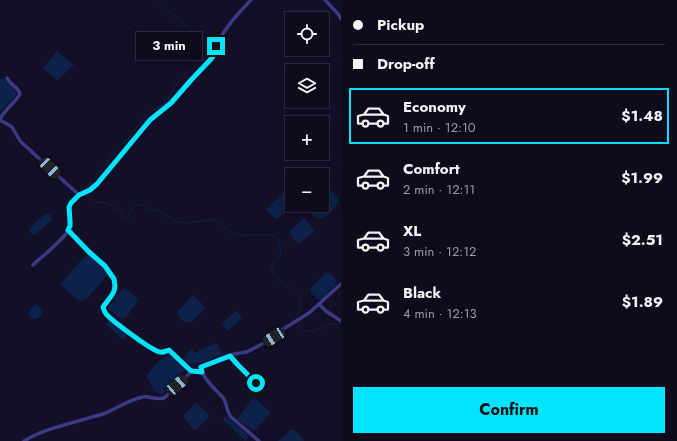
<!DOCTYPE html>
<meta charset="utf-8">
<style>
:root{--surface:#0e0b1c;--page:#1c1929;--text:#f1f3f6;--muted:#9b9ba3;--line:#2e2b3b;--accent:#00e5ff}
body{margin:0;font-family:Jost,sans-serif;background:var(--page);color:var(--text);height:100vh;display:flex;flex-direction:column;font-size:15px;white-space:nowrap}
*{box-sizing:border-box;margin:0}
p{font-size:13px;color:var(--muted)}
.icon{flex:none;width:22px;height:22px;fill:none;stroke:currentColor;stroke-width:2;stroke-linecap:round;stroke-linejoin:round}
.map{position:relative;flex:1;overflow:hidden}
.side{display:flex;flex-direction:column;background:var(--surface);width:336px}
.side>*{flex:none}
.guide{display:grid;align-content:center;height:88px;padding:0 12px;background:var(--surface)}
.controls{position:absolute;left:285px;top:12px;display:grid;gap:8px}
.controls a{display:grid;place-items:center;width:44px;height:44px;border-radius:0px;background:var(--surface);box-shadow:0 2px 10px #0003,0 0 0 1px var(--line);font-size:20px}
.end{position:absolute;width:18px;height:18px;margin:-9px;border:5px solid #00e5ff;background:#111;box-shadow:0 0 0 2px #111}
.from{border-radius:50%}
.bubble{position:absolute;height:28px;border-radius:0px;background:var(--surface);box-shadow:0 2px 10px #0003,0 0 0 1px var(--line);font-size:13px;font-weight:700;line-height:28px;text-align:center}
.car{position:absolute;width:12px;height:24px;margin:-12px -6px;border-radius:5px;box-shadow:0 0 3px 1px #0007;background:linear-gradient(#222 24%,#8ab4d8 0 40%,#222 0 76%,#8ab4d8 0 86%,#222 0)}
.guide b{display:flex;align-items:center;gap:14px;height:38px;font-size:15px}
.guide b+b{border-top:1px solid var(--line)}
.guide i{width:10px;height:10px;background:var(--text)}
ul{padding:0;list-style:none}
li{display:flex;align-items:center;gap:12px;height:56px;margin:0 8px 6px;padding:0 4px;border:2px solid transparent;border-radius:0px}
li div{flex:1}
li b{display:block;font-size:15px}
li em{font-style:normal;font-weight:700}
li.on{border-color:var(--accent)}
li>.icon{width:36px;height:36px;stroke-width:1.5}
.primary-button{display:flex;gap:8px;margin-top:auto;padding:8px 12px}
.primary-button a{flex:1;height:46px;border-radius:0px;background:var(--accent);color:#111;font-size:16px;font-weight:700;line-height:46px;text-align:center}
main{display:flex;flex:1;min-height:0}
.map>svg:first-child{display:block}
</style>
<main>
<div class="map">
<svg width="341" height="441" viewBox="0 0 341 441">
<rect width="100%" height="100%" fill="#130f26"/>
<path fill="#0c2248" d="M57 51 74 65 58 80 55 79 43 68Z
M2 78C7 80 16 88 16 94 16 95 15 96 15 97L0 112V80Z
M322 187H327L338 198V203C335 207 325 220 319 219 317 219 316 217 314 216 310 213 307 211 306 207L307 205H322Z
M283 192 292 199V204L279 218H275L268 212 267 209Z
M46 213 49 214 52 217V220L37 233 33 235 29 229Z
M304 218 315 231 300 243H298C295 240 289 236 290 231Z
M88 255 104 267 108 274 88 298 82 302 68 292 61 284 63 281 83 258Z
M325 273C331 272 334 277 337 281V284L322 299H318L311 293 310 290 312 287Z
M124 288C129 291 136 295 138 301L128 315 122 320 108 309V308L122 289Z
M193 295 200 301 205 308 192 322C185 324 179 319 177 312Z
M35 304 37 305 44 311 40 317 35 320 31 318 28 313Z
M236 311 238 312 242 318 229 330H227L223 325 222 323Z
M109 320 126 332 127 335 124 339H122L106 325V324Z
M214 343 217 344 223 354C214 358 197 366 188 363L183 358 191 349 196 353Z
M169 356 173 357 185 369 173 384 163 394H159L153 389 147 376C151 369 160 357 169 356Z
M253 398H254L270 411 271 413 254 431 237 419Z
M196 403 198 404 210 416 196 430H194L183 416Z
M226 416 249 436 248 439 245 441 223 420 224 417Z
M292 429C297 431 301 436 304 441H278Z"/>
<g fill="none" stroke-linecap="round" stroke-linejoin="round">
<path stroke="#0c2248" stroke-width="1" d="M155 0 179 20 195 35 202 40 210 48 211 51 209 55 199 62 177 83 165 102 161 106 150 112 145 116 130 136 117 150 84 191C88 196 92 201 99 202 103 203 106 202 109 204 112 206 117 209 120 211 123 214 122 217 126 218L129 216C130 211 133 205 139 204L149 209 160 211 175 221 178 222 188 223 213 220 221 224 231 232 243 235H271L276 237 280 245 281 254C278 258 273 262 272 267 268 280 297 287 300 298 303 305 297 313 297 320
M297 323C299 326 300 328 304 330 314 335 319 328 328 325 332 323 336 323 341 324"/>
<path stroke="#3d3a85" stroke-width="3.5" d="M325 0 338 14 341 19
M0 119C5 109 15 103 20 94 18 87 10 84 7 78
M0 120 9 125 12 127 20 141 79 195
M68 231 89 252 105 266 110 275 114 279 115 286 114 291 112 295 103 307C104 311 105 313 107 315 114 322 152 351 160 352 163 353 166 351 169 350L189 370 192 371 202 372
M33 265C42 256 64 240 69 229 73 220 65 210 72 202 79 193 89 191 97 184L150 120 171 103 192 79 211 59C215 54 215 47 218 42 226 27 239 12 251 0
M319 304 326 311 341 321
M230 356 238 365 256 383
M24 441C42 430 64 425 85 419 91 417 97 416 103 414 116 409 128 400 143 397 150 396 156 400 164 398L192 371
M259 441 231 417C227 412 227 405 224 399 217 390 202 379 201 367L222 358 234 354 247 352 264 343 285 328 309 313 341 284"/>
</g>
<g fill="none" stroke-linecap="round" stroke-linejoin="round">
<path stroke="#00e5ff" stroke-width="5" d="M216 46 213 56 211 59 192 79 171 103 150 120 97 184 90 190 79 195 71 203 69 207 70 221V226L68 230 89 252 105 266 114 279 115 286 114 291 112 295 103 307C104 311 105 313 107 315 114 322 152 351 160 352 163 353 166 351 169 350L190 370 192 371 202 372 201 367 230 356 238 365 256 383"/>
</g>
</svg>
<div class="controls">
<a><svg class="icon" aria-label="locate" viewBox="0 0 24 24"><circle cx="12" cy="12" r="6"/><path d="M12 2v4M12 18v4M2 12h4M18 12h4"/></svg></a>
<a><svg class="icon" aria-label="layers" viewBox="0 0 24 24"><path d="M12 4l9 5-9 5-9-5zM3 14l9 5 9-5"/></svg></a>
<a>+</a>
<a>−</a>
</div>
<i class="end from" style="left:256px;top:383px"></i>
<i class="end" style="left:216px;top:46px"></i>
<div class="bubble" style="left:136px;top:32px;width:66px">3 min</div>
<i class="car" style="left:50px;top:168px;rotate:136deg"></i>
<i class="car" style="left:274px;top:337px;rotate:237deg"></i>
<i class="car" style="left:177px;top:385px;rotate:49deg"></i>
</div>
<section class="side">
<div class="guide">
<b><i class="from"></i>Pickup</b>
<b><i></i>Drop-off</b>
</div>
<ul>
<li class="on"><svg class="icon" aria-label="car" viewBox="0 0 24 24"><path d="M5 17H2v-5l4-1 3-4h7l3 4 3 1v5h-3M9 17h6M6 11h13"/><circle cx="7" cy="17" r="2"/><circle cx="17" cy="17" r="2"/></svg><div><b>Economy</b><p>1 min · 12:10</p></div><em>$1.48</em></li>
<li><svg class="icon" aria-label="car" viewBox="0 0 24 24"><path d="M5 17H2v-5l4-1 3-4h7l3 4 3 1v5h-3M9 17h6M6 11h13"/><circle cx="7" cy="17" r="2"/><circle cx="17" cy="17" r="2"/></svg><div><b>Comfort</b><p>2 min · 12:11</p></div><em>$1.99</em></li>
<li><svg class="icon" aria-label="car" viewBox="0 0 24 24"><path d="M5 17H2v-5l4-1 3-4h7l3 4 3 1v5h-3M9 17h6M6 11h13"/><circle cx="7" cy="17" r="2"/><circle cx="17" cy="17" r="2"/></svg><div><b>XL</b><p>3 min · 12:12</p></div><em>$2.51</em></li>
<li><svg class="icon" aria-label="car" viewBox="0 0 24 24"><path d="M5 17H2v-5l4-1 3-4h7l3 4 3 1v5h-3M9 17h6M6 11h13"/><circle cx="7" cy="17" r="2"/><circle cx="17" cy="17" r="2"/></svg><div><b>Black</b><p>4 min · 12:13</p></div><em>$1.89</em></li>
</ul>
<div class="primary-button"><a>Confirm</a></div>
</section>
</main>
